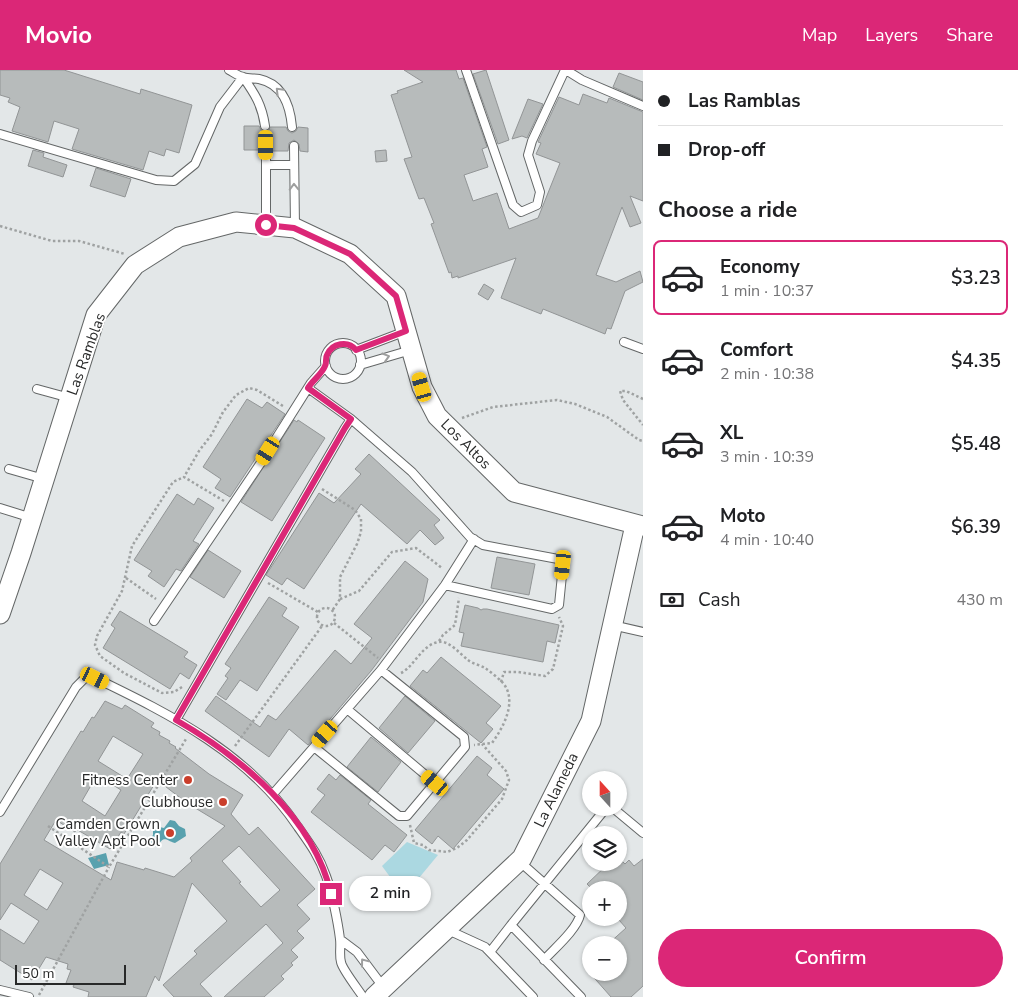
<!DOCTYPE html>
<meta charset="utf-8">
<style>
:root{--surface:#fff;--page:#f6f6f6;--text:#202124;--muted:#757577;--line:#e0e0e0;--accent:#db2777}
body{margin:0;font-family:"Nunito Sans",sans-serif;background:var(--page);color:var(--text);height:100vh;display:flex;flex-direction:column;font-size:19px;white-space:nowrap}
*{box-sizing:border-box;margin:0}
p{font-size:16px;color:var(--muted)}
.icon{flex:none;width:28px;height:28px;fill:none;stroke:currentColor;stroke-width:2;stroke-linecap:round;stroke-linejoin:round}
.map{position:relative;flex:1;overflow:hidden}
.details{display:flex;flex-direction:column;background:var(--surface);width:375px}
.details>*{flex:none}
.top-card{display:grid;align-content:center;height:110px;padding:0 15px;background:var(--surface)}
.needle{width:32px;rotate:339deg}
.tools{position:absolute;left:582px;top:701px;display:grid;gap:10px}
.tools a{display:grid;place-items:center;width:45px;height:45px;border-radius:50%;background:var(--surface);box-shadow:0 1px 4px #0004;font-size:25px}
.scale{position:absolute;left:15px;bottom:12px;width:111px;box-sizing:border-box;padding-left:5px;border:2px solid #282929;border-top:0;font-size:14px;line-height:18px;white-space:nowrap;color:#282929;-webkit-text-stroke:4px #fff;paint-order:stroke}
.end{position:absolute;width:22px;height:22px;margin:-11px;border:6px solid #db2777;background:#fff;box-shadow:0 0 0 2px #fff}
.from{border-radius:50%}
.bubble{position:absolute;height:35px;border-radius:18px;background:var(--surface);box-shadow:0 1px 4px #0004;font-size:16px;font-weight:600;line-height:35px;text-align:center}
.car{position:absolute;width:15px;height:30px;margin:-15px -8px;border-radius:6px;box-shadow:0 0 4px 1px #0007;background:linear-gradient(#f5c518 24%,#345 0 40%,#f5c518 0 76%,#345 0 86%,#f5c518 0)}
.top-card b{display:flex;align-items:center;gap:18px;height:48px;font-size:19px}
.top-card b+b{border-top:1px solid var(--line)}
.top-card i{width:12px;height:12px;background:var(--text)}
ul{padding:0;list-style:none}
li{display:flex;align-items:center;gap:15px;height:75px;margin:0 10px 8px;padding:0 5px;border:2px solid transparent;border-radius:8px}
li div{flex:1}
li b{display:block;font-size:19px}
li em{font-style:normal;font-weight:600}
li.current{border-color:var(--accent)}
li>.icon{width:45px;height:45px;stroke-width:1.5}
h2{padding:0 15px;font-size:22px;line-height:60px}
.pay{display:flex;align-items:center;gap:12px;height:55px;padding:0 15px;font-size:19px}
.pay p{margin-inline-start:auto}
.primary-button{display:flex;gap:10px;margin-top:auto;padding:10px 15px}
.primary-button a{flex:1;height:58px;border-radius:30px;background:var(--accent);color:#fff;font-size:20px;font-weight:600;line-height:58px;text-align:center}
header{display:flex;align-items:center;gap:30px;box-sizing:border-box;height:70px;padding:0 25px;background:var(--accent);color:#fff}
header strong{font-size:24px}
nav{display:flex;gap:28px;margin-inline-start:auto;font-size:18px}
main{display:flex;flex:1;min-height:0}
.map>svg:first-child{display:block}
</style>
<header>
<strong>Movio</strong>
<nav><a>Map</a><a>Layers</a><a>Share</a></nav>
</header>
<main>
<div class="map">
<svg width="643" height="927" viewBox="0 0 643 927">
<rect width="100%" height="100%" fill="#e3e7e8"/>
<path fill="#abd8e1" d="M407 772 438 785 404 826 382 796Z"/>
<path fill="#58a1ae" d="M170 750 175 751 179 756 185 759 186 766 175 773C165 770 165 765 157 776L152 777 149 771 153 765V757L155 756 164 758Z
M106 783 109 795 94 799 88 788Z"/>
<path fill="#b7bbbb" stroke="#929596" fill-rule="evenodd" d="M0 0H64L140 24 141 19 192 35 179 83 166 79 164 86 149 81 143 100 72 79 79 59 54 51 48 72 12 61 20 37 8 32 10 28 0 25Z
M404 0H456L459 9 463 8 487 77 482 79 488 97 464 105 473 131 497 123 509 159 538 148 560 93 536 84 541 73 538 72 559 27 579 35 583 24 607 33 609 28 643 42V131L630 126 641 153 630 157 622 137 596 205 616 212 640 201 643 212 625 221 611 259 607 258 605 264 543 239 541 244 501 228 516 188 458 208V206L452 208 451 202 449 203 431 154 434 153 424 128 419 129 404 89 412 87 391 25 398 23 397 21 423 12Z
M486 0 509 70 498 74 473 4Z
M619 3 643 12V30L613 17Z
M528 29 543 34 527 68 522 66 512 69Z
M244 56H259L261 60 265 62 269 60 270 57H286L288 61 292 63 296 61 298 57 308 58V82L300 81 299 74 294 70 289 73 288 81H272L271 73 266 69 261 73 260 80H244Z
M33 80 44 83 43 87 67 95 63 107 28 96Z
M386 80 387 91 376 92 375 81Z
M96 98 131 109 125 127 90 116Z
M484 214 494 220 488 230 478 224Z
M247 329 262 338 267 332 285 344 230 427 215 418 221 409 203 397Z
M294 350 297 352 298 350 325 368 272 451 241 432Z
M369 384 440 450 434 455 444 468 435 475 420 460 407 474 361 434 304 519 287 508 282 515 266 505 319 423 334 433 361 404 355 399Z
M177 424 194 435 198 428 214 438 193 471 199 474 181 501 176 499 164 517 148 506 152 501 134 490Z
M208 480 241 501 224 528 190 507Z
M497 487 535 494 529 525 491 518Z
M405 491 428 509 423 532 371 601 308 675 289 659 269 687 205 641 216 626 260 657 268 645 276 650 335 580 351 594 372 568 354 554Z
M269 527 287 538 282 546 299 557 257 621 240 610 226 630 217 624 228 608 225 606 231 598 225 594Z
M465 535 478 538 481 540 483 539H487L559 555 555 573 547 571 543 592 461 576 464 563 459 562Z
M120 541 188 582 184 587 197 595 189 609 180 603 170 619 103 578 115 558 111 555Z
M441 587 501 636 486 653 493 659 481 673 410 616 423 600 427 603Z
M405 626 435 651 408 683 379 658Z
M105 631 122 639 125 635 154 653 151 657 160 662 159 665 170 671 169 673 176 677 175 678 209 704 243 725 231 744 249 765 258 757 315 819 297 835 310 849 297 861 304 868 291 880 298 887 291 893 293 895 281 906 284 909 264 927H224L283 873 266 854 200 914 212 927H174L163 915 197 884 194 881 227 851 192 813 159 911 155 906 146 927H88L89 922 73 917 74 915 66 913 71 900 67 899 68 894 46 887 32 910 0 890V859L24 874 39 851 11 833 0 850V794L81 661 83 662 92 647 94 648ZM113 666 143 684 127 709 98 691ZM97 705 121 720 105 746 82 731ZM157 710 187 733 225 756 190 788 192 791 174 807 145 798 144 800 117 792 111 810 44 770 56 750 75 762 76 759 110 779 121 762 124 764ZM239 776 280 820 261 837 239 813 241 812 222 791ZM40 799 63 813 47 840 24 825Z
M371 667 401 692 378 722 347 697Z
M477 686 492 698 487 705 504 719 453 779 438 766 432 774 415 760Z
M329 704 336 710 340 705 371 730 368 734 407 765 394 782 385 775 372 790 311 742 325 725 317 719Z
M643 789V916L631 927H611L589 902H619V875H607L626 858 619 850V820H593L587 814 610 792H619L621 790 625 794 629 790 634 796Z"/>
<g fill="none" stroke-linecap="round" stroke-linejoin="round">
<g stroke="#646767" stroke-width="10">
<path id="service" d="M229 0C233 2 238 6 243 7 248 9 254 8 259 9 283 14 290 35 292 57
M466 0 513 135 521 142 537 135 540 122 528 85 532 71 565 0
M566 0 582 10 643 36
M243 7C255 24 262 35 265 56
M0 64 156 110 174 111 195 94 220 37 243 7
M266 75V155
M294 76 295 158
M266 95H294
M624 272 643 279
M325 291a18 18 0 1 1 36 0a18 18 0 1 1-36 0Z
M356 280 406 261
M360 295 411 280
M308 318 351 349 412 402 470 467 483 475 558 489 563 495 559 535 552 539 445 515
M37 319 70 328
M9 399 44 409
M0 438 32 448
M154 551 260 394 311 313 326 296
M612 555 643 562
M347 639 435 713
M176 650 345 358 351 349
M314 677 399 746H407L465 677 464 667 381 600
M273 724 381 600 445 515 474 469
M613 738 643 763
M0 742 76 617 86 607 95 608C172 645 249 684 298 757 310 774 319 786 326 806 332 822 338 853 340 869 341 877 339 885 341 892 342 899 358 919 363 927
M519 791 580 845C577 859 555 878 544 890
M448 860 485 877 533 927
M341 870 357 882 384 918
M490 882 511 855
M0 920 29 927
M581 927 511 855 606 738"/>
</g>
<g stroke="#646767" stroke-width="21">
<path id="tertiary" d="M0 544 21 483 96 245 135 195 179 167 236 152 295 158 350 184 396 226 422 317 437 346 514 422 643 456
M374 927 522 788 591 651 635 455"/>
</g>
<path stroke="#9fa2a2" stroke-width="2.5" stroke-dasharray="2.5 2.5" stroke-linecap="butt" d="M0 156 52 171H79L125 184
M643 329 626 321H620L623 330 643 355
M462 348 493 337 557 330 575 334 607 347 639 370 643 371
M322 419 355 440 361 449V462L357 474 340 507V529L332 541
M224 431 184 407 199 381 212 364 223 342 236 325 249 318 257 320 283 336
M126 508 156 529
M268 513 318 542
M340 529 359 521 392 482 416 478 442 498
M317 547a9 9 0 1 1 18 0a9 9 0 1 1-18 0Z
M334 553 378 588
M439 571 443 565 455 555 459 528
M401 603C414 597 422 574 439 572 449 570 460 584 468 590 473 594 480 595 485 598 491 602 498 608 503 613 518 631 503 658 492 673L474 675
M501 612 504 602H518L545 606 553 599 563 556 559 547
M182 617 174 622 162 623 124 603 100 586 95 575 97 566 122 521 132 476 173 412 184 407
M235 676 322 556
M410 755 414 773 423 775 429 780 439 781 447 782 457 778 467 770 502 729 509 710 506 701 482 674
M48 756 109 797 186 669
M39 925 109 797"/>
<use href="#service" stroke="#fff" stroke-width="8"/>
<use href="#tertiary" stroke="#fff" stroke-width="19"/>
</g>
<defs><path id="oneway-chevron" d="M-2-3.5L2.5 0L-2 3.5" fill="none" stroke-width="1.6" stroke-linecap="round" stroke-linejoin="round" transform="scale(1.25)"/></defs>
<g stroke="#9e9f9f">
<use href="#oneway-chevron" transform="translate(279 21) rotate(-135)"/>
<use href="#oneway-chevron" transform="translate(294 117) rotate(-91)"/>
<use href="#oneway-chevron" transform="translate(386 287) rotate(-17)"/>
<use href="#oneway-chevron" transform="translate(364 892) rotate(-127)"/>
</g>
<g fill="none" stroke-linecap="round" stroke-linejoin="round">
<path stroke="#db2777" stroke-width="6" d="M266 155 294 158 350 184 396 226 406 261 356 280C348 270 332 273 327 285 325 288 327 293 325 296 322 304 312 311 308 318L351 349 345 358 176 650C241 687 314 748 331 824"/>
</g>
<g fill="#ca3e2b" stroke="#fff" stroke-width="2">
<circle cx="188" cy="710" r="5"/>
<circle cx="223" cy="732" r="5"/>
<circle cx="170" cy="763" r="5"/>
</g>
<g text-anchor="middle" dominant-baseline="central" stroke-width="4" stroke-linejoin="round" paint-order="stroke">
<g font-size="15" fill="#282929" stroke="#fff">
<text transform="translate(86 284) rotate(-70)">Las Ramblas</text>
<text transform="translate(466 374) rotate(45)">Los Altos</text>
<text transform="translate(556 720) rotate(-64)">La Alameda</text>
</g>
<g font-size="15" fill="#282929" stroke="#fff" text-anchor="end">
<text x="178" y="710">Fitness Center</text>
<text x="213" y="732">Clubhouse</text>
<text x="160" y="754">Camden Crown<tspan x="160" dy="17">Valley Apt Pool</tspan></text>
</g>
</g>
</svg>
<div class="tools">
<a><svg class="needle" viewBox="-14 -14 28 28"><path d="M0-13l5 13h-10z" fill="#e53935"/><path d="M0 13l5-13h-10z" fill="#757577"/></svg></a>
<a><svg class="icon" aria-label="layers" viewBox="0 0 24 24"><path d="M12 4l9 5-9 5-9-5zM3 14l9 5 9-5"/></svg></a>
<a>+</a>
<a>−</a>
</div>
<div class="scale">50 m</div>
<i class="end from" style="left:266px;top:155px"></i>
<i class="end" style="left:331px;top:824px"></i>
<div class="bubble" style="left:349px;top:806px;width:82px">2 min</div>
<i class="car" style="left:266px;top:75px;rotate:180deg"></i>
<i class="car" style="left:422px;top:317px;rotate:344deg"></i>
<i class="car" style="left:268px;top:381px;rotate:212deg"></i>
<i class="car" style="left:563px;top:495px;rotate:186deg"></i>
<i class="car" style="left:95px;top:608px;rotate:116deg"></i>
<i class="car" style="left:325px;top:664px;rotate:221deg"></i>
<i class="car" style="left:435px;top:713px;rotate:310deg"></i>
</div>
<section class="details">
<div class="top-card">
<b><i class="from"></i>Las Ramblas</b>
<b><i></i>Drop-off</b>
</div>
<h2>Choose a ride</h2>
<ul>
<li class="current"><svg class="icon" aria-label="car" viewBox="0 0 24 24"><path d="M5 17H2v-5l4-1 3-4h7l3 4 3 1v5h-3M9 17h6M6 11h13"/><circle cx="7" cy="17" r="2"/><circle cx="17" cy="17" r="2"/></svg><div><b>Economy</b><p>1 min · 10:37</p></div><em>$3.23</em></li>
<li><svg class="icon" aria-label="car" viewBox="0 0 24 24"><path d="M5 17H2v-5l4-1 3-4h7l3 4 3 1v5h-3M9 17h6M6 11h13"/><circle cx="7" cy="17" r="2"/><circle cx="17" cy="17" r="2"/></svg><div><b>Comfort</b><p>2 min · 10:38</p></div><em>$4.35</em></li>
<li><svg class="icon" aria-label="car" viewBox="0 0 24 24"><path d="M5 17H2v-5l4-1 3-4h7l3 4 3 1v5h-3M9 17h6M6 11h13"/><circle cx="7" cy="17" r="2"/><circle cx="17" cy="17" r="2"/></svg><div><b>XL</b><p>3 min · 10:39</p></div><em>$5.48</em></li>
<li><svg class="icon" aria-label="car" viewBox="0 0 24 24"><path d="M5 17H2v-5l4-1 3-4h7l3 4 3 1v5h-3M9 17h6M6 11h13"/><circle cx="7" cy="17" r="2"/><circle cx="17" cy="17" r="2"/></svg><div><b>Moto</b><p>4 min · 10:40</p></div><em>$6.39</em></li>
</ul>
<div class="pay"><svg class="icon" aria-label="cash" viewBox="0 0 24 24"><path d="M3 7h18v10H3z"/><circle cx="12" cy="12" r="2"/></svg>Cash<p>430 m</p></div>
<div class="primary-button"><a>Confirm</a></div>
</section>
</main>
